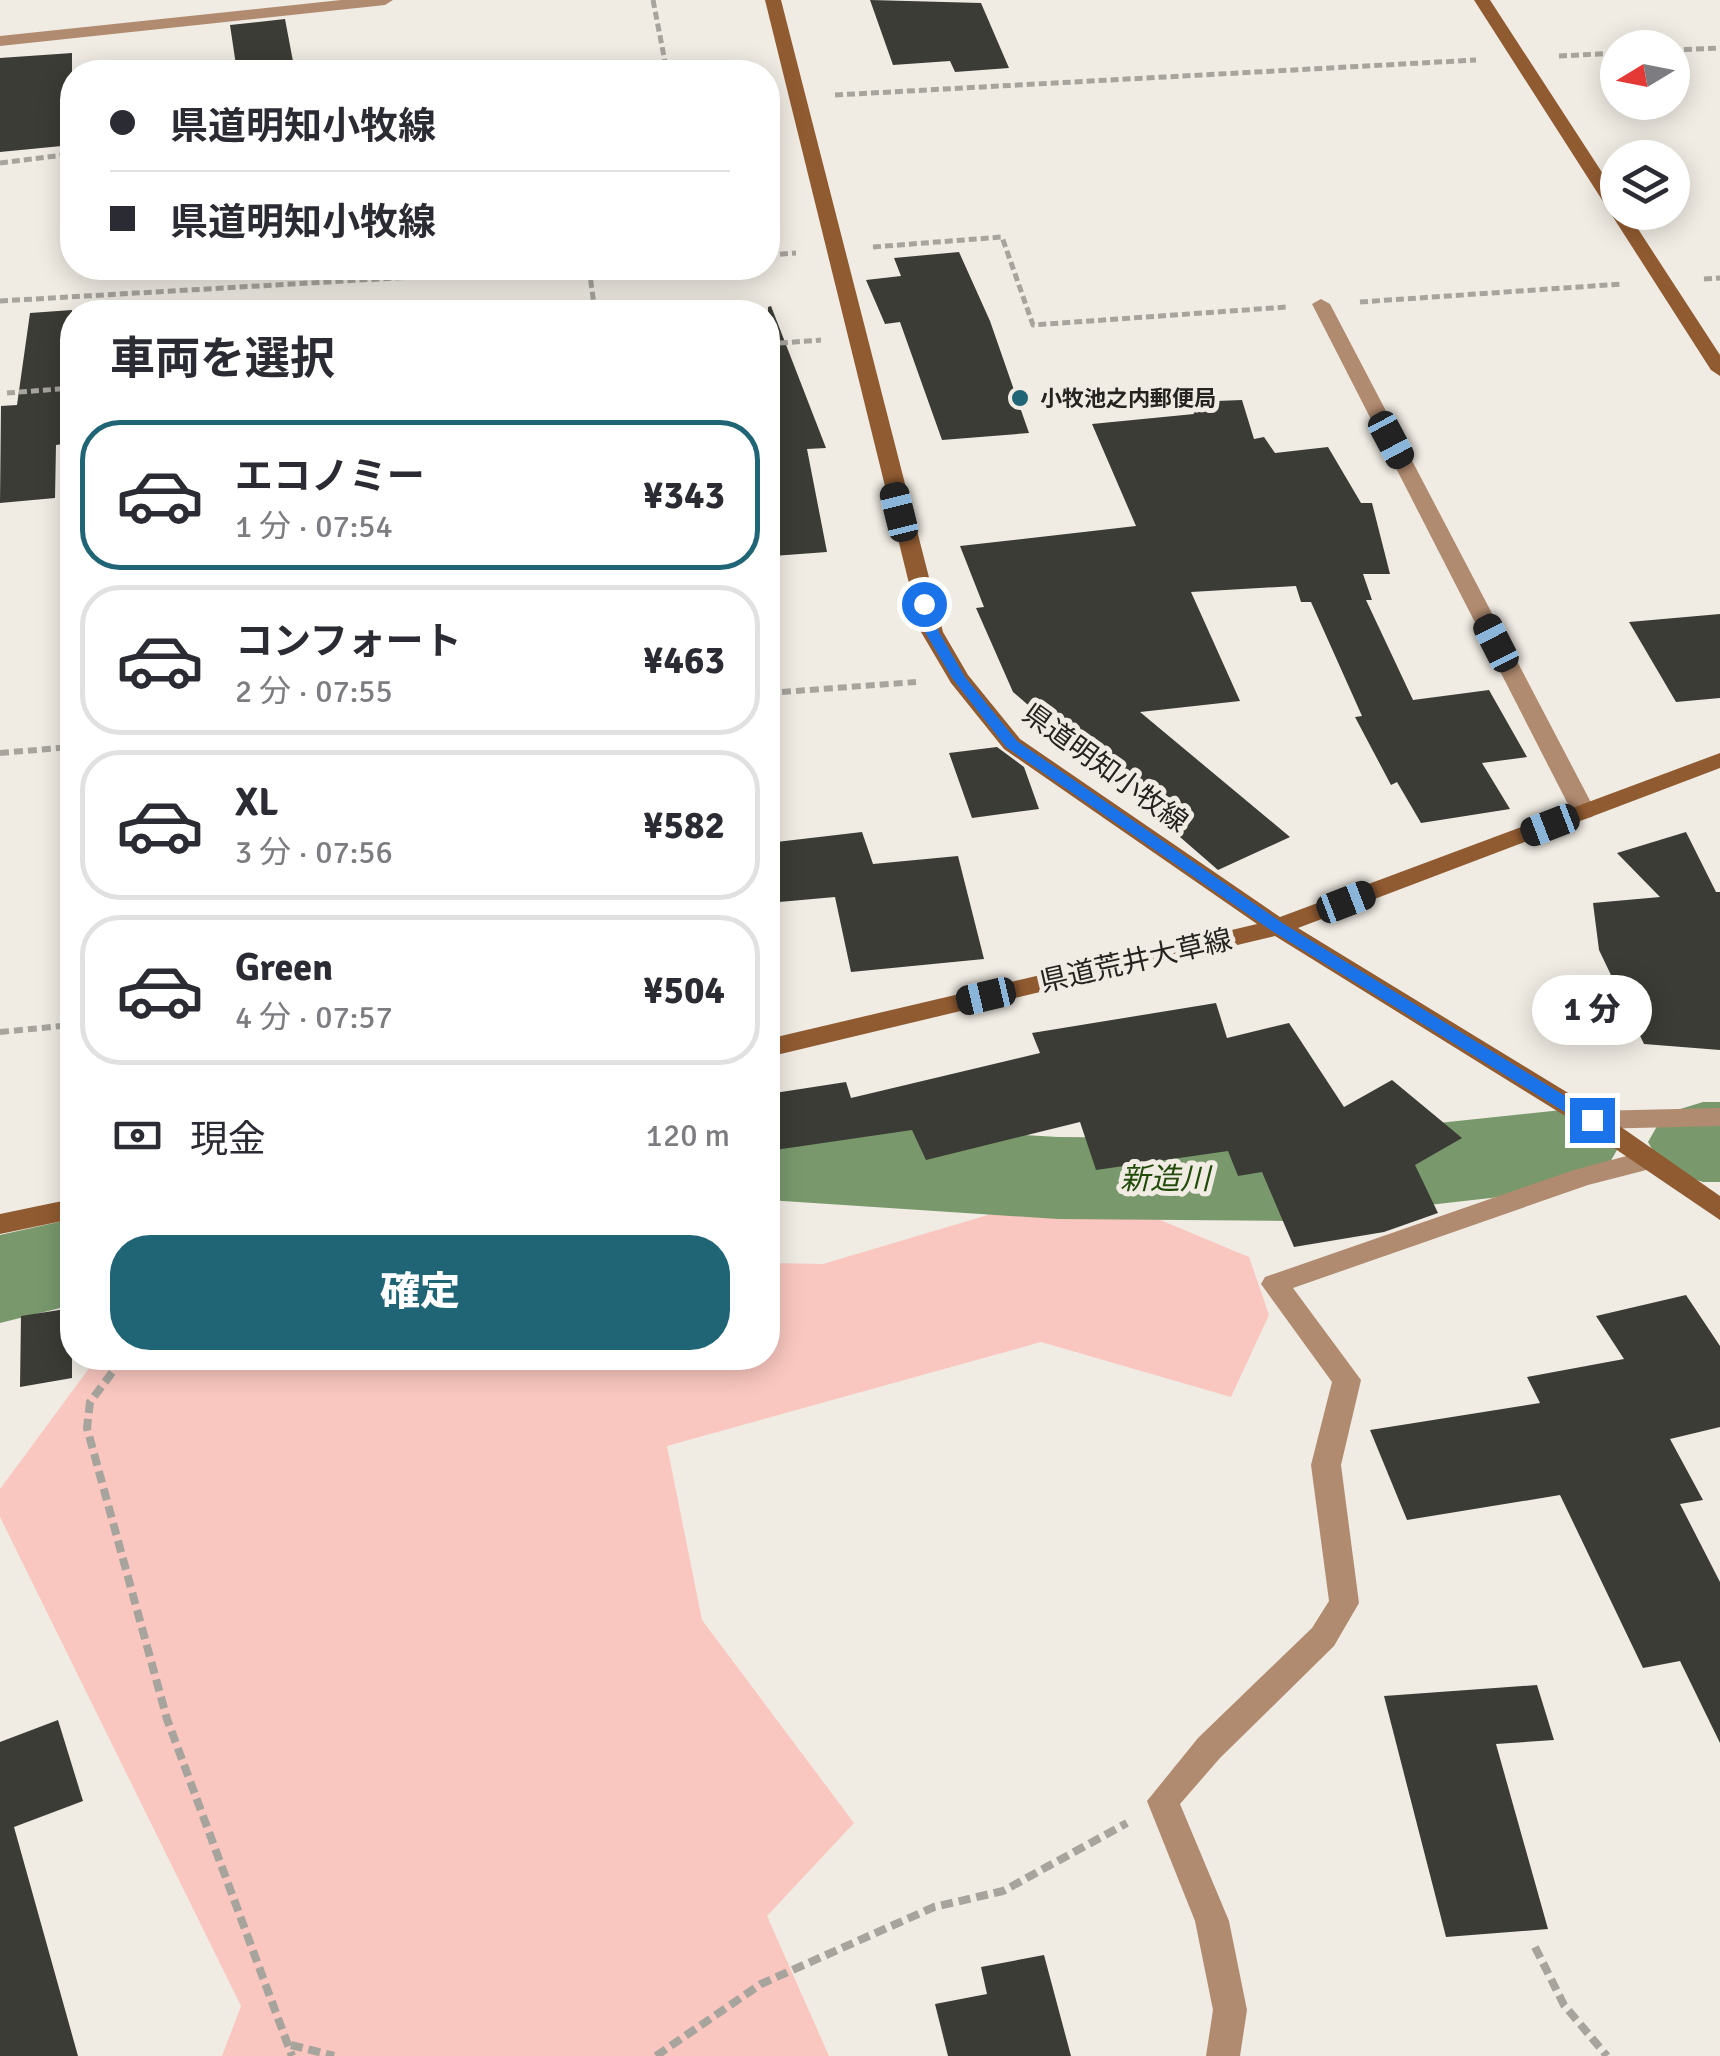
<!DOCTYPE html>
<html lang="ja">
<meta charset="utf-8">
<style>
:root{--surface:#fff;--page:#f2f2f3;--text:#2b2b33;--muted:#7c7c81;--line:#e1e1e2;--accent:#206576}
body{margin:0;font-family:Signika,"Noto Sans JP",sans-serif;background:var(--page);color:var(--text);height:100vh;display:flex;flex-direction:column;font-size:38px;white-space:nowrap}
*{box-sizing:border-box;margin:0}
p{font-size:32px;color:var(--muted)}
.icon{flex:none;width:55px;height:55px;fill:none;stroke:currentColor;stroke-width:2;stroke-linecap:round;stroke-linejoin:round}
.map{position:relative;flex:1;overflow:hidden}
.details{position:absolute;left:60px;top:300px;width:720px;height:1070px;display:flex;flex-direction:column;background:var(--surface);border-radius:40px;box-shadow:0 5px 25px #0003}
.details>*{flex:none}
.hud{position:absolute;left:60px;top:60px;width:720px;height:220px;border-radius:40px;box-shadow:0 5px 25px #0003;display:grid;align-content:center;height:220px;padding:0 50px;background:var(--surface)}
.needle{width:65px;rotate:260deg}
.tools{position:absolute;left:1600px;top:30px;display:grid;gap:20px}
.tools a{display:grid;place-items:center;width:90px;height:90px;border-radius:50%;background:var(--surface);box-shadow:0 5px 25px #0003;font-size:50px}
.end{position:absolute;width:45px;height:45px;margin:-22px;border:12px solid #1a73e8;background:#fff;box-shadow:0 0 0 5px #fff}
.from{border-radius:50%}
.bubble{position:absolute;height:70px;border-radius:35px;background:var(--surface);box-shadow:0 5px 25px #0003;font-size:32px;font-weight:800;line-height:70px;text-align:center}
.car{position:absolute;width:30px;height:60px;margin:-30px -15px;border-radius:12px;box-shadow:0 0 8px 2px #0007;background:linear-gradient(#222 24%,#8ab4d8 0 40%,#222 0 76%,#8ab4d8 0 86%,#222 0)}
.hud b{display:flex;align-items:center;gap:35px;height:95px;font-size:38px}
.hud b+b{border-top:2px solid var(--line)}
.hud i{width:25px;height:25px;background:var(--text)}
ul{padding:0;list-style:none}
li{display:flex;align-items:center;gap:30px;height:150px;margin:0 20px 15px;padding:0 30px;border:5px solid var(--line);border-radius:40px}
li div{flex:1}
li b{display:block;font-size:38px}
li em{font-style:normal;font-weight:800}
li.current{border-color:var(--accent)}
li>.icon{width:90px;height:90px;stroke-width:1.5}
h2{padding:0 50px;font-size:45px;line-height:120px}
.pay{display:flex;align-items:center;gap:25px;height:110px;padding:0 50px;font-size:38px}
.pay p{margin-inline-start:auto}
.button{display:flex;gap:20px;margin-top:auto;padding:20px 50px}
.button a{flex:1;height:115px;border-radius:40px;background:var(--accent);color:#fff;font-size:40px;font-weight:800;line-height:115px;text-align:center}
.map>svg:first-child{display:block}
</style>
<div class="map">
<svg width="1720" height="2056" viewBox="0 0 1720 2056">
<rect width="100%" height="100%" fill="#f0ece4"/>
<path fill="#f9c7bf" d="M1021 1205 1153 1217 1249 1257 1269 1315 1231 1397 1041 1342 667 1446 702 1620 854 1823 767 1916 829 2056H222L241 2006 0 1517V1489L96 1359 768 1358V1263L823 1264Z"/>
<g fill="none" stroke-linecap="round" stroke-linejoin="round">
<path fill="#79996c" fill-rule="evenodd" d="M1703 1102H1720V1182H1703L1664 1170 1648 1142 1664 1114Z
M1562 1110 1601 1122 1617 1150 1601 1178 1562 1190 1287 1221 1058 1219 768 1200V1120L1058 1137 1287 1139Z
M72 1219V1305L0 1323V1235Z"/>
</g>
<path fill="#3b3c35" d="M870 0 981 3 1009 68 955 72 950 61 893 65Z
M285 19 295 72H237L230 25Z
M72 53V145L0 152V58Z
M959 252 990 321 1029 433 942 440 900 322 885 324 866 280 901 276 894 258Z
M771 306 826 448 807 449 827 552 773 556 768 523V307Z
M72 310V443L56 445 55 498 0 503 1 406 17 405 30 313Z
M1242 400 1254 439 1264 437 1275 453 1328 447 1361 503H1372L1390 574H1363L1372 600H1366L1413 700 1489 690 1527 757 1482 763 1510 809 1421 823 1397 782 1391 785 1355 717 1362 716 1311 602H1301L1296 586 1191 592 1240 701 1140 712 1290 837 1218 870 1013 692 976 608 984 607 960 546 1136 526 1092 424 1194 414 1190 402Z
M1720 614V698L1676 702 1629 622Z
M997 747 1024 767 1039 809 972 818 949 753Z
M862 832 873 864 958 856 984 959 851 972 835 897 768 903V843Z
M1686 832 1716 892H1720V1050L1644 1044 1599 950 1593 903 1660 897 1617 853Z
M1216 1003 1227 1038 1289 1023 1344 1107 1392 1080 1462 1138 1415 1165 1438 1213 1384 1232 1294 1247 1262 1172 1238 1176 1228 1151 1096 1170 1080 1122 926 1160 912 1130 768 1151V1094L846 1082 851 1098 1040 1053 1032 1033Z
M1686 1295 1720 1346V1427L1670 1439 1703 1500 1680 1504 1720 1582V1743L1680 1661 1643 1668 1560 1495 1407 1520 1370 1430 1540 1403 1527 1377 1624 1359 1596 1316Z
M72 1308V1378L20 1387 21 1316Z
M1537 1685 1554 1740 1496 1744 1548 1929 1446 1937 1384 1696Z
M58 1720 83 1801 14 1827 78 2056H0V1742Z
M1044 1955 1071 2056H948L935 2004 987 1994 981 1967Z"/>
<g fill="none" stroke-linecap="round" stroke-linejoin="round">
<path stroke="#a7a49e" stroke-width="5" stroke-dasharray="8 4" stroke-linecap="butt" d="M653 0 667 72
M1672 50 1720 48
M1559 56 1618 53
M835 95 1476 60
M0 163 72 154
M873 247 1002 237 1033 325 1287 307
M768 255 796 253
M589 268 595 312
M1704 279 1720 278
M0 301 567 268
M1360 302 1622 284
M768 344 821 340
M7 393 72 388"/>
<path stroke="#a7a49e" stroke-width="6" stroke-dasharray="9 5" stroke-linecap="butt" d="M768 693 916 682
M0 753 72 747
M0 1032 72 1025"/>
<path stroke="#a7a49e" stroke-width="8" stroke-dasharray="12 6" stroke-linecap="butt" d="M123 1358 90 1402 87 1428 167 1719 292 2056
M1535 1947 1564 2005 1607 2056
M291 2045 334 2056
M656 2056 761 1984 934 1907 1003 1891 1127 1823"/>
<path fill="#b18b70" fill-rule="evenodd" d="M341 0H393L385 5 0 46V36Z
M1321 299 1330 304 1596 812 1592 817 1584 819 1572 812 1312 304Z
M1720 1108V1126L1592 1129 1583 1127 1579 1120 1583 1113 1592 1111Z
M1649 1150 1658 1153 1662 1160 1658 1167 1588 1185 1293 1288 1361 1380 1341 1465 1359 1603 1334 1646 1220 1758 1180 1804 1229 1921 1247 2010 1240 2056H1206L1213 2010 1195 1921 1147 1801 1198 1738 1312 1628 1329 1601 1311 1465 1332 1382 1261 1284 1265 1277 1574 1170Z"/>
<path fill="#915b31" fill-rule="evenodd" d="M765 0H781L943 632 968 675 1020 739 1280 917 1720 753V768L1298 928 1601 1113 1720 1196V1220L1583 1127 1275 936 768 1057V1039L1257 924 1004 749 951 683 921 632Z
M1474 0H1490L1618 197V212H1627L1720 355V376L1711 370Z
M72 1199V1219L0 1234V1214Z"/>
</g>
<path fill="#1a73e8" d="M919 601H929L939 632 965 677 1017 741 1284 924 1598 1116V1125H1586L1272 931 1006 747 952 678 925 632Z"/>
<circle fill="#206576" stroke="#f0ece4" stroke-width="4" cx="1020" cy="398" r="10"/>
<g text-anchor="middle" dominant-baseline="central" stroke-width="10" stroke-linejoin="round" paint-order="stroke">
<g font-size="22" font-weight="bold" fill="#242320" stroke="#f0ece4" text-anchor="start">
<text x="1040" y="398">小牧池之内郵便局</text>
</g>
<g font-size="28" fill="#242320" stroke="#f0ece4">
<text transform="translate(1105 768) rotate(36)">県道明知小牧線</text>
<text transform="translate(1136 961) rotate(-13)">県道荒井大草線</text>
</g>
<g font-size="30" font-style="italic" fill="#224b09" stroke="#f0ece4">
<text x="1165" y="1179">新造川</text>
</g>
</g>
</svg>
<div class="tools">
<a><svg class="needle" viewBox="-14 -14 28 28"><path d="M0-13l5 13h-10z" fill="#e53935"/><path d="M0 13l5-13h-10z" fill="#7c7c81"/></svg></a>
<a><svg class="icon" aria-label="layers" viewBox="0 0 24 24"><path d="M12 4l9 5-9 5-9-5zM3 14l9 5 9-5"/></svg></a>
</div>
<i class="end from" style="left:924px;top:604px"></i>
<i class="end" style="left:1592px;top:1120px"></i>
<div class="bubble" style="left:1532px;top:975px;width:120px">1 分</div>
<i class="car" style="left:1391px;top:440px;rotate:152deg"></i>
<i class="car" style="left:899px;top:512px;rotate:346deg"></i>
<i class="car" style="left:1496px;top:643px;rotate:333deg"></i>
<i class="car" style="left:1550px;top:825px;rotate:249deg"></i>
<i class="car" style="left:1346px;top:902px;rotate:69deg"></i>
<i class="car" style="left:986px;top:996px;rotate:257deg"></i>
<div class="hud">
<b><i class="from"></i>県道明知小牧線</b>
<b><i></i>県道明知小牧線</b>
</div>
<section class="details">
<h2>車両を選択</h2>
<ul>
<li class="current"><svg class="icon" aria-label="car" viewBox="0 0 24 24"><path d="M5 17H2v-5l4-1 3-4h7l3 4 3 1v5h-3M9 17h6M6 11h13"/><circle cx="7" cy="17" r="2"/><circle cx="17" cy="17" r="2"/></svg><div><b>エコノミー</b><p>1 分 · 07:54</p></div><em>¥343</em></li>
<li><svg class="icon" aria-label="car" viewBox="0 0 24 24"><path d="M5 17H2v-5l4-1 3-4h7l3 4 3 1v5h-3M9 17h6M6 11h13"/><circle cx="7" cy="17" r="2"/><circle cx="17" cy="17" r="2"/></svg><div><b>コンフォート</b><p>2 分 · 07:55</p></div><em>¥463</em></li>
<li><svg class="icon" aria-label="car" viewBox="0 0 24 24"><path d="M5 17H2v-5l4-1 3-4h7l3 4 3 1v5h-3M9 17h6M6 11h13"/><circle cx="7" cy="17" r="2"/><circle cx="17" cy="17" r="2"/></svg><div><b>XL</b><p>3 分 · 07:56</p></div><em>¥582</em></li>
<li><svg class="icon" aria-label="car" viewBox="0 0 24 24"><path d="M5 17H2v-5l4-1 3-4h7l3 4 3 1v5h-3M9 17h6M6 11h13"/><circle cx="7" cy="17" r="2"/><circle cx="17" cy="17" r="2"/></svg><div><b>Green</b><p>4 分 · 07:57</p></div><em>¥504</em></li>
</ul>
<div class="pay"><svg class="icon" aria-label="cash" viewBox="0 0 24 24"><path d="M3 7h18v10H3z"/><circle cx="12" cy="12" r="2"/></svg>現金<p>120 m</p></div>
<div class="button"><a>確定</a></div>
</section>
</div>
